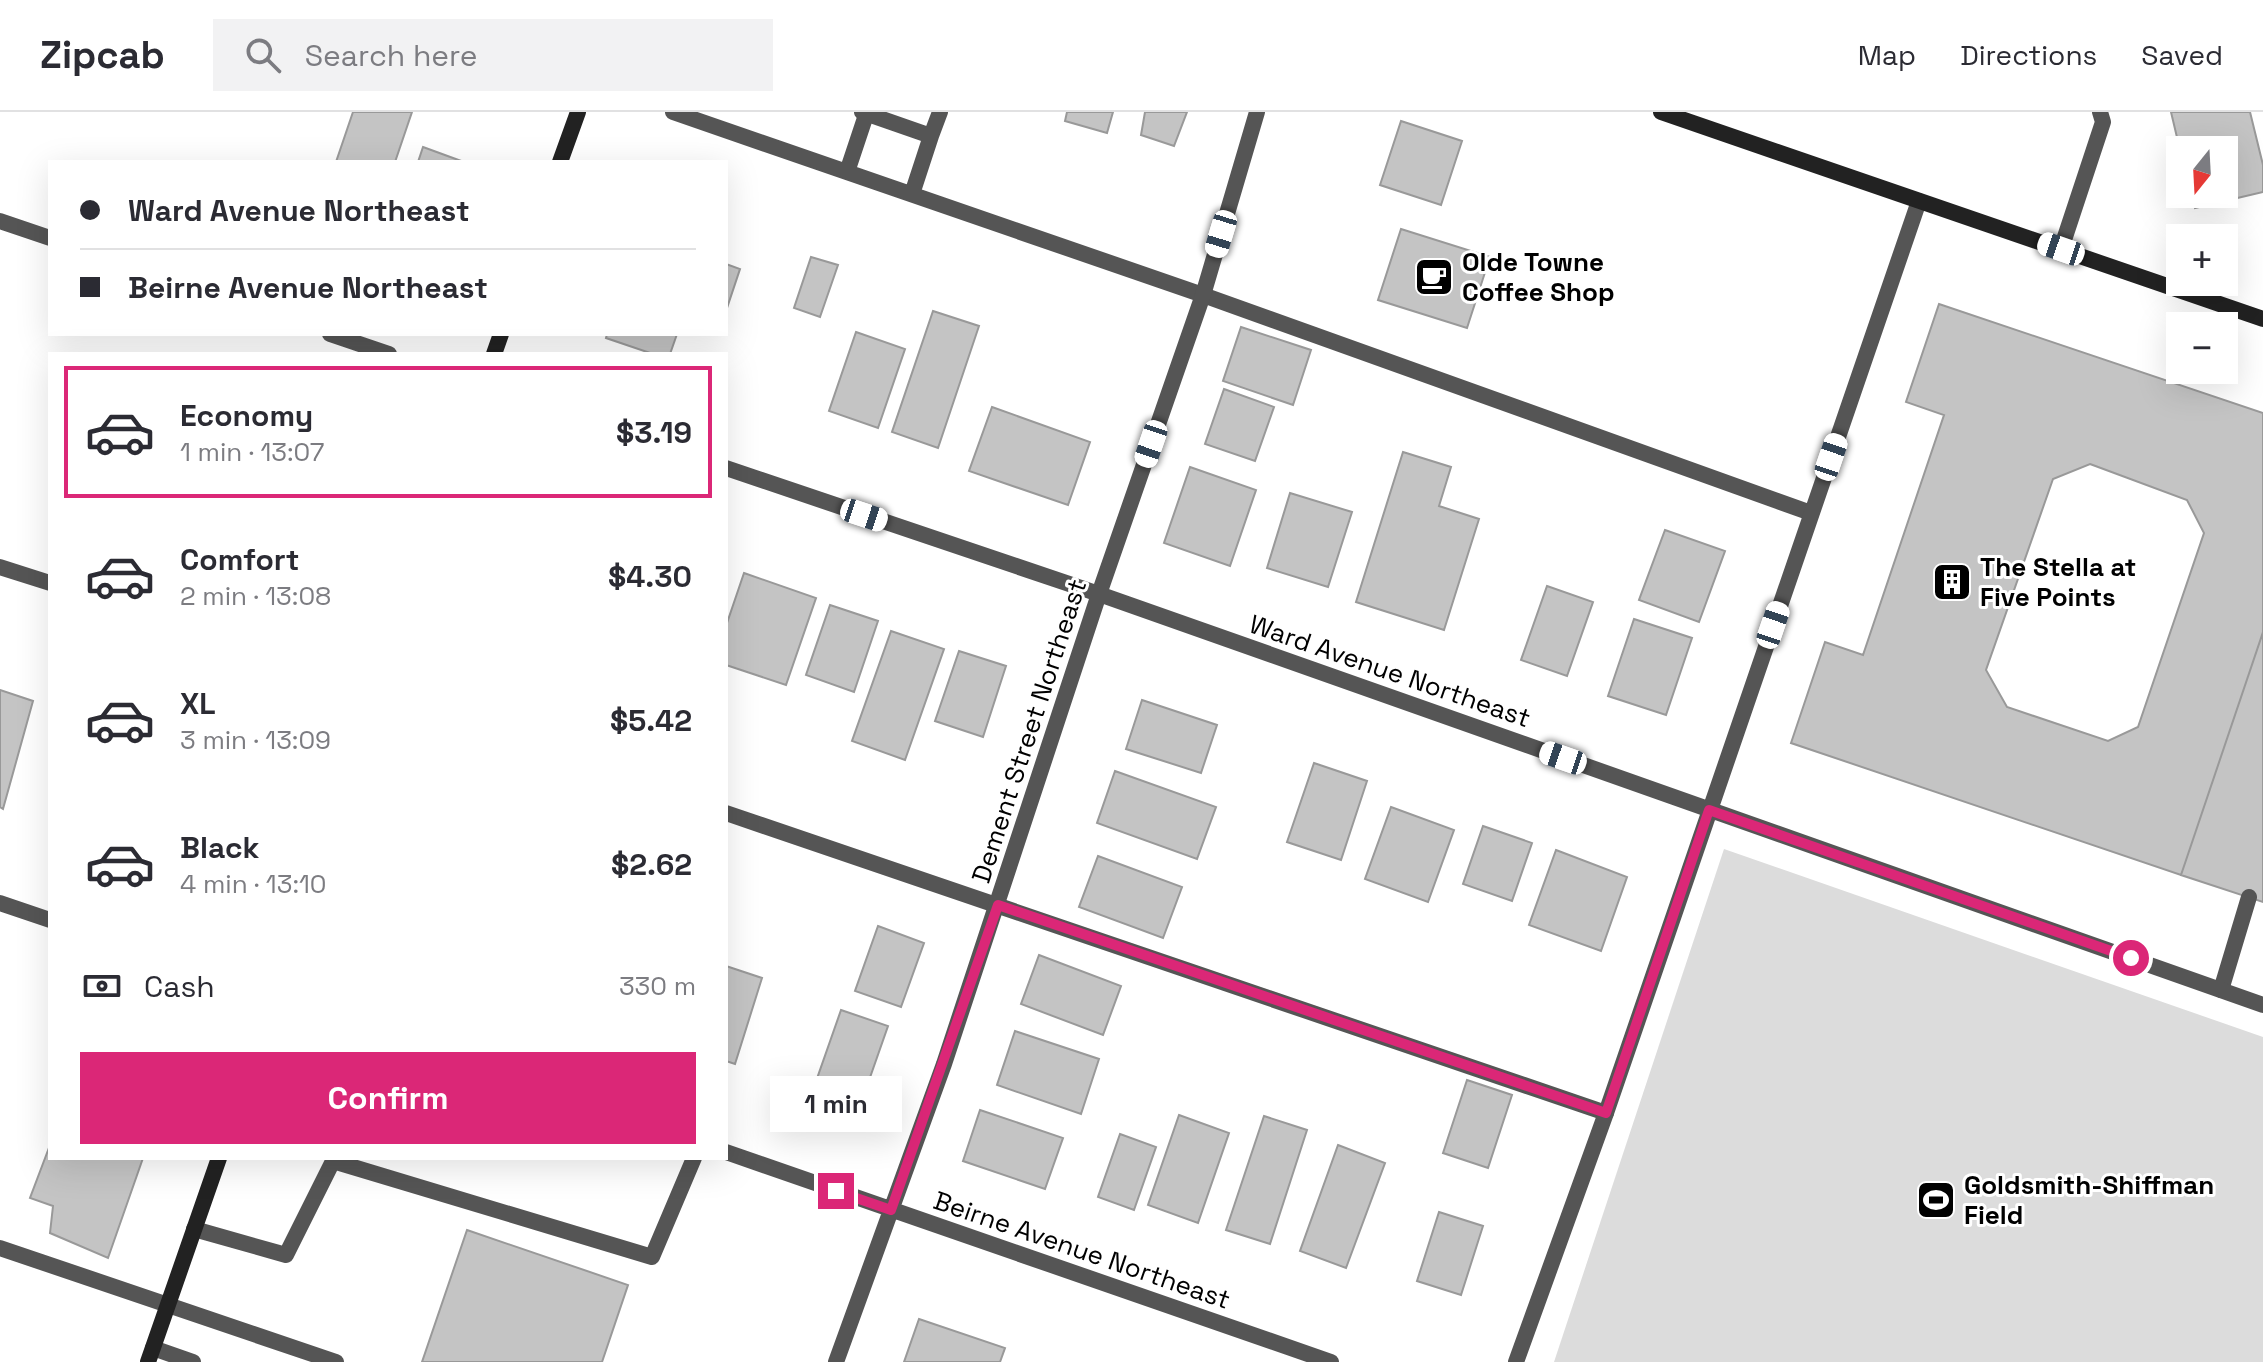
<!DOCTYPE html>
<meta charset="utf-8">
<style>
:root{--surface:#fff;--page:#f2f2f3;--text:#2b2b33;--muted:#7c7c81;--line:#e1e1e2;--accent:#db2777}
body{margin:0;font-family:"Space Grotesk",sans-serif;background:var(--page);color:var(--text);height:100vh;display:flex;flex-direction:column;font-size:30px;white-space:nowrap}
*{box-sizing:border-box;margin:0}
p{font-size:26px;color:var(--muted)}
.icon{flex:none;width:44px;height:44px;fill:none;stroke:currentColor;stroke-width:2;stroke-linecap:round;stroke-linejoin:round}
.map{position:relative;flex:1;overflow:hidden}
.sheet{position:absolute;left:48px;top:240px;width:680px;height:808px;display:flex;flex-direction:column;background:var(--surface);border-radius:0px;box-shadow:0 8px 32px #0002}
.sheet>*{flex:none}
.top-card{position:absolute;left:48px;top:48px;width:680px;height:176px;border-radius:0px;box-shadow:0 8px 32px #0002;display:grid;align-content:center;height:176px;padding:0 32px;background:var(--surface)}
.needle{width:52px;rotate:198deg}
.buttons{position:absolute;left:2166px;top:24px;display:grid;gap:16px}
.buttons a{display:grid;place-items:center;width:72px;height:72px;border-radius:0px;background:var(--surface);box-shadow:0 8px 32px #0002;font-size:40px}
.end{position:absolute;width:36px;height:36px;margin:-18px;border:10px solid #db2777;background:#fff;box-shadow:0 0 0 4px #fff}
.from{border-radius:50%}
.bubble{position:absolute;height:56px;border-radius:0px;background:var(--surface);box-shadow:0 8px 32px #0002;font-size:26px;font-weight:700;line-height:56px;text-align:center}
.car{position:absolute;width:24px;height:48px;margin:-24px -12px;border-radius:10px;box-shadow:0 0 6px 2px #0007;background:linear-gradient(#fff 24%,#345 0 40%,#fff 0 76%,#345 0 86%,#fff 0)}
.top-card b{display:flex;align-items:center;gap:28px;height:76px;font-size:30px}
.top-card b+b{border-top:2px solid var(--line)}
.top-card i{width:20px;height:20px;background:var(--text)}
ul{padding:14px 0 0;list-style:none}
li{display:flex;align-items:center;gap:24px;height:132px;margin:0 16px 12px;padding:0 16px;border:4px solid transparent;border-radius:0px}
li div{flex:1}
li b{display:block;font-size:30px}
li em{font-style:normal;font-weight:700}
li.active{border-color:var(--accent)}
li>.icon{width:72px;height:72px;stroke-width:1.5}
.pay{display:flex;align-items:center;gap:20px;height:88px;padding:0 32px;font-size:30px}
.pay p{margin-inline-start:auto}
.cta{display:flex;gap:16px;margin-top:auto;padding:16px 32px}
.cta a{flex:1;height:92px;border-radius:0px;background:var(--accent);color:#fff;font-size:32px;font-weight:700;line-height:92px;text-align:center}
header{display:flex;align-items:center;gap:48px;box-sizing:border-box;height:112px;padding:0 40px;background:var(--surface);border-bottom:2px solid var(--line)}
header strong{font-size:38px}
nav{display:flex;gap:44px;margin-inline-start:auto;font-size:28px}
.search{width:560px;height:72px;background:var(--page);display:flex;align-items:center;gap:20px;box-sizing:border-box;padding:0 28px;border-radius:0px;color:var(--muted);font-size:30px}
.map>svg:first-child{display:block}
</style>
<header>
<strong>Zipcab</strong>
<div class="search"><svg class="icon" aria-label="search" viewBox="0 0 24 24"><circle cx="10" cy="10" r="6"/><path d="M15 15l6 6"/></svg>Search here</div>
<nav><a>Map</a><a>Directions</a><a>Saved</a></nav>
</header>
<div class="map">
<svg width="2263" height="1250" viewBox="0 0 2263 1250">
<rect width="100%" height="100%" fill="#fff"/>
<path fill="#dcdcdc" d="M1724 737 2263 925V1250H1554Z"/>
<path fill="#c4c4c4" stroke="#999" stroke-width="2" fill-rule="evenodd" d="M353 0H412L395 50H336Z
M1067 0H1113L1107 21 1065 9Z
M1145 0H1187L1174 34 1141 23Z
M2171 0H2250L2263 53V80L2195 96 2191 82H2224V38H2180Z
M1401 9 1462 29 1441 93 1380 73Z
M423 35 464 50H418Z
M1401 117 1490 145 1467 216 1378 188Z
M811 145 838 153 820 205 794 196Z
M726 152 740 157 727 196H726Z
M1939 192 2263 301V520L2181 763 1791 631 1825 530 1863 543 1944 303 1906 290ZM2090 352 2187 388 2204 421 2138 615 2108 629 2007 595 1986 558 2053 367Z
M933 199 979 214 938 336 892 320Z
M1241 215 1311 238 1293 293 1223 269Z
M856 220 905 237 878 316 829 299Z
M607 222H677L670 242H653L606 226Z
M1224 277 1274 295 1255 349 1205 332Z
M992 295 1090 330 1068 393 969 359Z
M1403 340 1451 355 1439 394 1479 407 1444 518 1356 490Z
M1190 355 1256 378 1230 454 1164 431Z
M1290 381 1352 400 1328 475 1267 456Z
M1665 418 1725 439 1699 510 1639 488Z
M744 461 816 486 786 573 726 553V514Z
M1547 474 1593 490 1567 564 1521 548Z
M830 493 878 509 854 580 806 563Z
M1634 507 1692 526 1666 603 1608 584Z
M891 519 944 537 905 648 852 629Z
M2263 520V790L2181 763Z
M959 539 1006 554 983 625 935 609Z
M0 578 33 589 3 697 0 695Z
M1142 588 1217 613 1201 661 1126 637Z
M1314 651 1367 669 1341 748 1287 730Z
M1115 659 1216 695 1197 747 1097 711Z
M1391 695 1454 718 1428 790 1365 767Z
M1483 714 1532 731 1512 789 1463 772Z
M1556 738 1627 765 1601 839 1529 813Z
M1098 744 1182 775 1163 826 1079 795Z
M878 814 924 831 901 895 855 879Z
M1039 843 1121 874 1103 923 1021 892Z
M726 854 762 866 735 952 726 949Z
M841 898 888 914 860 994 813 978Z
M1015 919 1099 947 1081 1002 997 973Z
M1467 968 1512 983 1488 1056 1443 1041Z
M980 998 1063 1026 1045 1077 963 1049Z
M1179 1003 1229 1021 1198 1111 1148 1093Z
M1264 1004 1307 1018 1270 1132 1226 1118Z
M1120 1022 1156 1035 1134 1098 1098 1085Z
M50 1033V1046H143L108 1146 50 1121 53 1094 30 1086Z
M1338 1033 1385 1051 1346 1156 1300 1139Z
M1439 1100 1483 1114 1461 1183 1417 1169Z
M467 1118 628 1173 602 1250H422Z
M919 1207 1005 1236 1000 1250H904Z"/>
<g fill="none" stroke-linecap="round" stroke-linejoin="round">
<path stroke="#555" stroke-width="16" d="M673 0 1203 183 1811 401
M862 0 931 24 940 0
M847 60 867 0
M912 82 931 24
M2061 137 2103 10 2100 0
M0 455 50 471
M726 701 1606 1001
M2221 878 2249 785
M194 1117 286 1143 333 1049 652 1145 694 1046
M0 1136 336 1250
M153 1236 193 1250"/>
<path stroke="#555" stroke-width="16" d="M0 109 50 126
M330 222 389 242
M726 356 1099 482 2263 893
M0 791 50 808
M726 1040 1331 1250
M836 1250 944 952 1099 482 1203 183 1257 0
M1516 1250 1606 1001 1919 89"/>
<path stroke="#222" stroke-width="16" d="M1661 0 2263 207
M560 50 578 0
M494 242 501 222
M148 1250 219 1046"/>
</g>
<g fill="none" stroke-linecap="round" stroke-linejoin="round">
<path stroke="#db2777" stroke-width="10" d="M836 1079 891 1098 998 793 1606 1001 1709 698 2131 846"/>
</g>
<defs>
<g id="cafe-square" transform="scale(2)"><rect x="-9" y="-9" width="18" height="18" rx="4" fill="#000" stroke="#fff"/><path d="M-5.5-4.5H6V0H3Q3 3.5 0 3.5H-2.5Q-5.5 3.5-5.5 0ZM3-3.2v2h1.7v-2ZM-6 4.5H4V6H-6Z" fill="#fff"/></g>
<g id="building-square" transform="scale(2)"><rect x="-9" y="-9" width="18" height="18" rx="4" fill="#000" stroke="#fff"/><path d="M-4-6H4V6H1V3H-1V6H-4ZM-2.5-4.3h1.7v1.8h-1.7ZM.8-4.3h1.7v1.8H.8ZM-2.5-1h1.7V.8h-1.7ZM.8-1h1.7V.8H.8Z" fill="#fff"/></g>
<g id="stadium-square" transform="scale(2)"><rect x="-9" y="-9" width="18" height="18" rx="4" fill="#000" stroke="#fff"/><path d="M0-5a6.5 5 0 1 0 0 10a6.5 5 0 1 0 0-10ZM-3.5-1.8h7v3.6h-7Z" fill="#fff"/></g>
</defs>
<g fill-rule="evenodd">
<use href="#cafe-square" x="1434" y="165"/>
<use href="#building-square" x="1952" y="470"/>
<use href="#stadium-square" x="1936" y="1088"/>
</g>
<g text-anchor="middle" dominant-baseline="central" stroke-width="6" stroke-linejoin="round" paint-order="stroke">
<g font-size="26" font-weight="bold" fill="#000" stroke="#fff" text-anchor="start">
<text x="1462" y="150">Olde Towne<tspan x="1462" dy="30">Coffee Shop</tspan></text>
<text x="1980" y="455">The Stella at<tspan x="1980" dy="30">Five Points</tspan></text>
<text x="1964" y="1073">Goldsmith-Shiffman<tspan x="1964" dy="30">Field</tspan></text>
</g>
<g font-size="26" fill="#000" stroke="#fff">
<text transform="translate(1390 559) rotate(19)">Ward Avenue Northeast</text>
<text transform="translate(1029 619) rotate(-72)">Dement Street Northeast</text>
<text transform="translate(1082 1138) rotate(19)">Beirne Avenue Northeast</text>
</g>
</g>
</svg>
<div class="buttons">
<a><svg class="needle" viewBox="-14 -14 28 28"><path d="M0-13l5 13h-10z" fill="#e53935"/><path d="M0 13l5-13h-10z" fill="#7c7c81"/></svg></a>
<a>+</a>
<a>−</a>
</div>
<i class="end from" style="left:2131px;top:846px"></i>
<i class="end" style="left:836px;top:1079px"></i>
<div class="bubble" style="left:770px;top:964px;width:132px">1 min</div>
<i class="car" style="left:1221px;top:122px;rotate:197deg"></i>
<i class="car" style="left:2061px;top:137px;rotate:289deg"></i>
<i class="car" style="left:1151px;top:332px;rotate:199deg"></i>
<i class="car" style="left:1831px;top:345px;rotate:19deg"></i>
<i class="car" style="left:864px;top:403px;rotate:108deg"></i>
<i class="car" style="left:1773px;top:513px;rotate:19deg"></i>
<i class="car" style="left:1563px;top:646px;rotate:289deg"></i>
<div class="top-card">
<b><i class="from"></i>Ward Avenue Northeast</b>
<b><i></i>Beirne Avenue Northeast</b>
</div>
<section class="sheet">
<ul>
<li class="active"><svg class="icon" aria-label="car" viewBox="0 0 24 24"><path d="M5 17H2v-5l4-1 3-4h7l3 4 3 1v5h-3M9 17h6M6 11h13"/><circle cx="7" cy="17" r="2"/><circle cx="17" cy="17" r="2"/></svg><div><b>Economy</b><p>1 min · 13:07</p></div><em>$3.19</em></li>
<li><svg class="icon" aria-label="car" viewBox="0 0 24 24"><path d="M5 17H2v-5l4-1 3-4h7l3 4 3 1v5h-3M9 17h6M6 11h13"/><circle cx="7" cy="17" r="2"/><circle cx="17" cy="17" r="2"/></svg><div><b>Comfort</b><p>2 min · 13:08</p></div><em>$4.30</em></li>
<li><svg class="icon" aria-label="car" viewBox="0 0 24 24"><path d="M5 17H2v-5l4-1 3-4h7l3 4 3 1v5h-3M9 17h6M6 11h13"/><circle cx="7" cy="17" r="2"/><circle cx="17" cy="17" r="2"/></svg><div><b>XL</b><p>3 min · 13:09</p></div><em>$5.42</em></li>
<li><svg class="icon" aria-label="car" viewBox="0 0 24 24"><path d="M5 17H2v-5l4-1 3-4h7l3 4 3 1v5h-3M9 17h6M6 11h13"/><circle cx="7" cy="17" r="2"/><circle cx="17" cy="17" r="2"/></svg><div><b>Black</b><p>4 min · 13:10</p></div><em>$2.62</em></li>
</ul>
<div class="pay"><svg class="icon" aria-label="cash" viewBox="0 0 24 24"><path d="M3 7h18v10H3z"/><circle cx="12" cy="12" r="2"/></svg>Cash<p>330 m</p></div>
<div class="cta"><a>Confirm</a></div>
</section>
</div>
